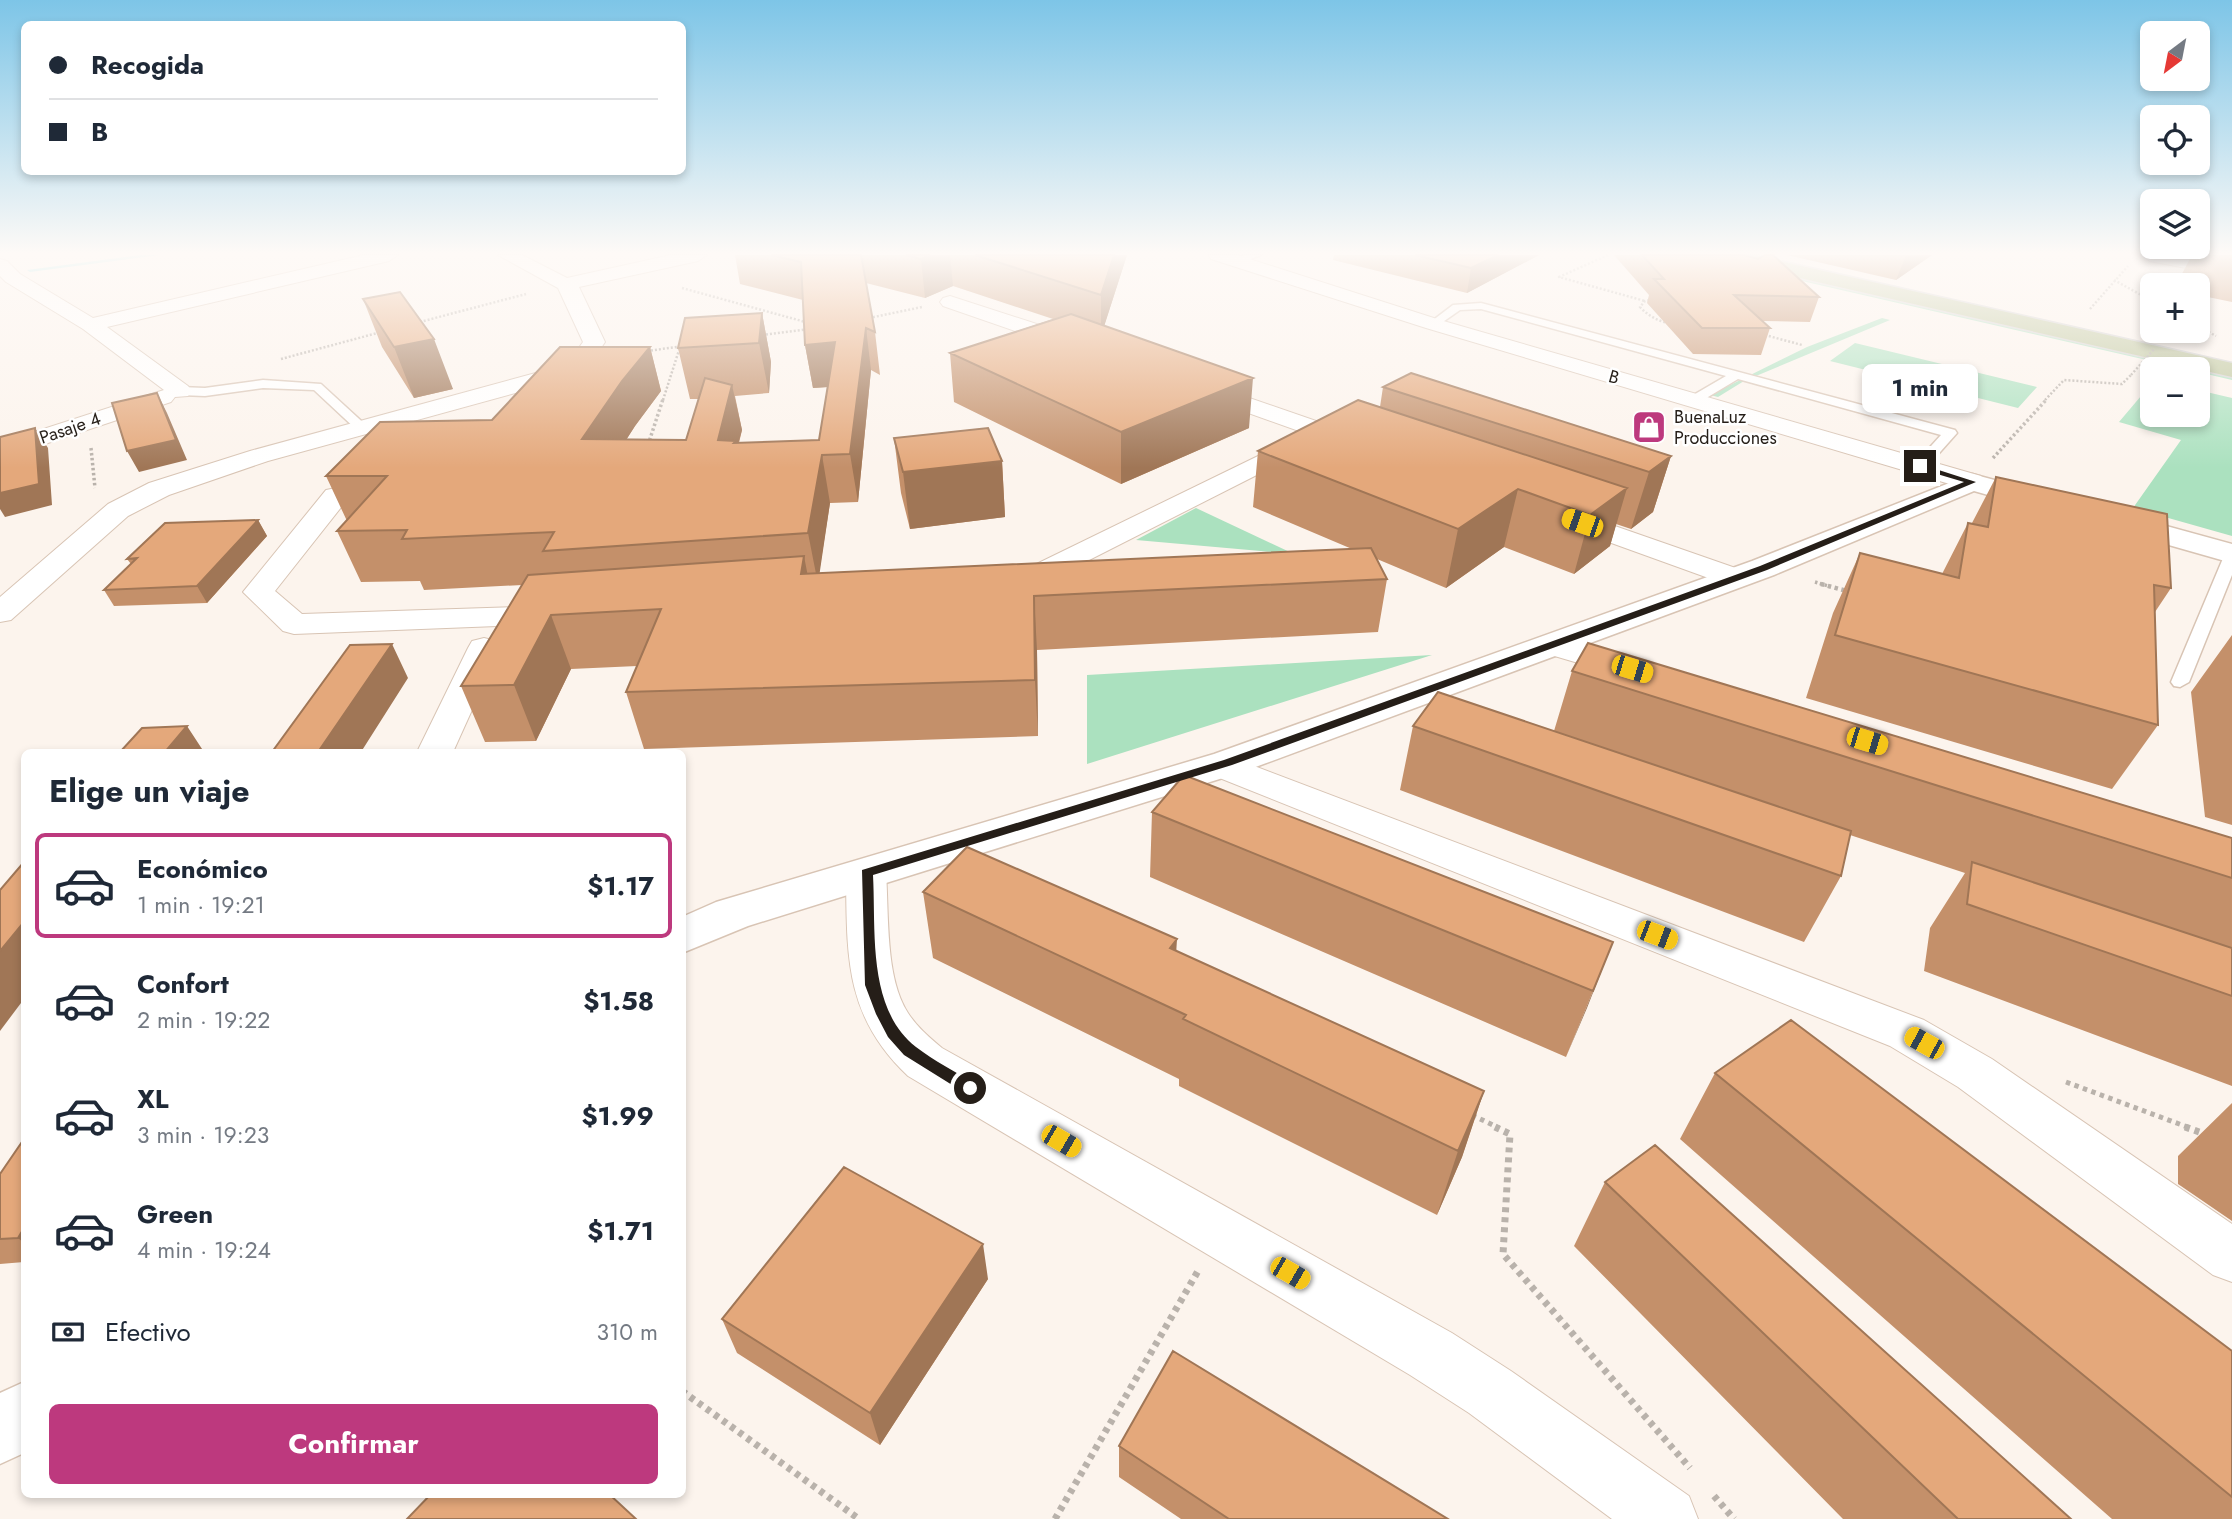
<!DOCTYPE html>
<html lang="es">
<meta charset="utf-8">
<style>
:root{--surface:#fff;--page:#f2f2f3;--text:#1f2937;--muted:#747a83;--line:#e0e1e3;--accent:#bd397e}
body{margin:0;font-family:Jost,sans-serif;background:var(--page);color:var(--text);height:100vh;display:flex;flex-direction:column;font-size:26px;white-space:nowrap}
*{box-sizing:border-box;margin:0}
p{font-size:23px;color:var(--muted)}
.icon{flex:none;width:38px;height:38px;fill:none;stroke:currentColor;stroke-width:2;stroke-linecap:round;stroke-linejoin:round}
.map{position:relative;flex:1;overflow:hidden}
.drawer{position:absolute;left:21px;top:749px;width:665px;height:749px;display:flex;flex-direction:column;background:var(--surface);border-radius:10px;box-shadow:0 4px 10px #0003}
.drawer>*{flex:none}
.banner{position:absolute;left:21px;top:21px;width:665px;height:154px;border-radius:10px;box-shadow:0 4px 10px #0003;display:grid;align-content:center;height:154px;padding:0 28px;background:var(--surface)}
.needle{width:46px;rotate:212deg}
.tools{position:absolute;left:2140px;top:21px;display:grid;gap:14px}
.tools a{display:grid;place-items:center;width:70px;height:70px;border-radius:10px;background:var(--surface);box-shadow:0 4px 10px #0003;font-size:35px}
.end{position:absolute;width:32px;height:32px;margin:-16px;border:9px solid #251e18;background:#fff;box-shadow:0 0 0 4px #fff}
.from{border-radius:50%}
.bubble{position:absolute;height:49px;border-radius:10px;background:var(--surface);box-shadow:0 4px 10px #0003;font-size:23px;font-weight:700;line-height:49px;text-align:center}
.car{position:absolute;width:21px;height:42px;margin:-21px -10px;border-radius:9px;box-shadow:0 0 5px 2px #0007;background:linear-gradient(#f5c518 24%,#345 0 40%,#f5c518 0 76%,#345 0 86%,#f5c518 0)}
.banner b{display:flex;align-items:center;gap:24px;height:66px;font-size:26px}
.banner b+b{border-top:2px solid var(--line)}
.banner i{width:18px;height:18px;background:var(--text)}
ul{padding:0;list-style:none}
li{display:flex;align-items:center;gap:21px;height:105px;margin:0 14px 10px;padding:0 14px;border:4px solid transparent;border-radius:10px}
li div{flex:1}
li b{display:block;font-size:26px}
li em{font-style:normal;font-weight:700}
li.on{border-color:var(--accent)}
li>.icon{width:63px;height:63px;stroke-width:1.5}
h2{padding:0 28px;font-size:32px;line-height:84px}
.pay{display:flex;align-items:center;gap:18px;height:77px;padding:0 28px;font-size:26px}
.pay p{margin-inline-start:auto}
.cta{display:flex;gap:14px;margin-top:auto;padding:14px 28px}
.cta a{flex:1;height:80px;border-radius:10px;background:var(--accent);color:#fff;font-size:28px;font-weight:700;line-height:80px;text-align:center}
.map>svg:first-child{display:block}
</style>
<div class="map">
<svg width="2232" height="1519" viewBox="0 0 2232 1519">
<rect width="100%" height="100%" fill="#fcf4ed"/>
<path fill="#abe1bf" d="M1688 255H1710L2232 374V380L2198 372V369H2186Z
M1882 318 1890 320 1744 381 1718 397 1710 395 1807 347Z
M1855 343 2037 387 2018 408 1830 361Z
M2152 383V415H2198V390L2232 398V536L2133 508 2181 440 2119 422Z
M1196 508 1294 554 1136 540Z
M1432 655 1087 764V675Z"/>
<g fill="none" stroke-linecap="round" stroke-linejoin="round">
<path fill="#7edfe6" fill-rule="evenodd" d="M140 255H160L30 272 27 270Z"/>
<g stroke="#d8c4b4" stroke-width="3">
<path id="lane" d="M1245 255H1261L1236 264 1231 261Z
M1481 303 1955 430 1957 433 1925 469 1920 470 1913 466 1941 435 1738 379 1698 403H1690V397L1726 376 1481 309 1460 310 1437 326 1428 324 1453 305Z
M263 380 321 384 369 428 368 431H358L314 390 263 388 205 396 180 395 174 391 180 387 205 388Z
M2232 551V575L2189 682 2180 687 2174 686 2171 682 2224 556Z"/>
</g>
<g stroke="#d8c4b4" stroke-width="2">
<path id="street" d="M364 255H398L389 261 107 327 188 386 192 391 188 396 175 397 171 402 0 459V443L164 390 83 329 6 282 0 276V259L7 261 20 274 93 318Z
M498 255H522L567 278 671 255H707L698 261 579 287 605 342 589 366 559 381 268 461 169 495 128 516 11 620 0 622V597L108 504 149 483 250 451 543 371 573 356 583 342 558 288Z
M1209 255H1237L1440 320 1981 476 1985 482 1981 488 1972 490 1963 488 1426 328 1211 259Z
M2141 255H2180L2232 265V277L2150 261Z
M950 296 1083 339 1086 344 1083 349H1067L943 306 940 302 943 298Z
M1206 383 1345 431 1349 436 1345 441 1336 444 1327 441 1198 395 1194 390 1198 385Z
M1301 435 1310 438 1314 443 1310 448 1036 587 1017 591 1006 588 1002 582 1006 576 1018 573Z
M336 488 346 490 350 496 275 591 302 614 551 606 562 608 567 615 562 622 551 624 294 634 283 631 243 592 326 490Z
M1566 509 1747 572 1751 578 1747 584 1736 587 1725 584 1556 523 1552 517 1556 511Z
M1553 635 1641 661 1646 668 1641 675 1629 678 1541 652 1537 645 1541 638Z
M484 638 496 641 500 648 453 752H417L468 648 472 641Z
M1220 753 1924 1020 1992 1059 2232 1224V1282L2213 1275 1958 1087 1890 1046 1207 773 1202 765 1207 757Z
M866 858 880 863 886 873C889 914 885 978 908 1013 917 1027 929 1037 942 1048L1452 1333 1511 1371 1689 1496 1698 1519H1612L1469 1413 1410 1375 908 1076C844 1016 847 955 846 873L852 863Z"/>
</g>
<g stroke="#d8c4b4" stroke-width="3">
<path id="secondary" d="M1972 474 2051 495 2055 501 2051 507 2041 510 1974 491 1774 575 1242 772 748 926 682 953V917L716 902 1214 754 1752 561Z
M2119 513 2232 544V563L2109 528 2104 522 2109 516Z
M24 1382V1453L0 1464V1393Z"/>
</g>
<g stroke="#d3d2d1" stroke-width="3">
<path id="primary" d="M1716 255H1753L2232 363V377L1726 261Z"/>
</g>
<path stroke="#b9b2ab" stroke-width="2.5" stroke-dasharray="2 2" stroke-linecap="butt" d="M1608 255 1559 277 1645 301
M2114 280 2152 301
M682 288 809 323
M1659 298 1684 299 1714 309 1718 317C1694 330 1659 328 1640 307L1645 301Z
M2090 309 2128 266
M869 318 922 307
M416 323 526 294
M2198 326 2216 336
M762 335 809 329
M1765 335 1802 345
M647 351 684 346
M281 359 381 332
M663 400 680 347
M2045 400 2064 380 2122 384 2131 375"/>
<path stroke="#b9b2ab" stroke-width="3.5" stroke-dasharray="2.5 2.5" stroke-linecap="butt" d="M648 445 663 399
M91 448 95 488
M1993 458 2047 399
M1815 582 1828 586"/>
<path stroke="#b9b2ab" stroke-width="4.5" stroke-dasharray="3.5 3.5" stroke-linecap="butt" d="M1821 584 1847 591"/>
<path stroke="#b9b2ab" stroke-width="5" stroke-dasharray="4.5 4.5" stroke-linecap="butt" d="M2066 1082 2190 1128
M1472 1115 1499 1128"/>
<path stroke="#b9b2ab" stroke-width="7" stroke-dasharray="5 5" stroke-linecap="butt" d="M1495 1127 1510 1134 1503 1254 1690 1468
M2185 1127 2205 1134
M682 1391 859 1519
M1714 1496 1734 1519
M1055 1519 1198 1271"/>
<use href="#lane" fill="#fff" fill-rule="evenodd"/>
<use href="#street" fill="#fff" fill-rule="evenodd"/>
<use href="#secondary" fill="#fff" fill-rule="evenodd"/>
<use href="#primary" fill="#bcc59a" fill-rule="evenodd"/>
<path stroke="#b9b2ab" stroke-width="2.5" stroke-dasharray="2 2" stroke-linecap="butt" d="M2131 375 2155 348"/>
</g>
<path fill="#c4906a" d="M735 255H1127L1104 326 1249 428 1121 484 954 402 950 353 1053 319 953 286 925 298 866 283 875 332 880 375 871 370 858 502 830 503 819 573 1352 549 1253 507 1258 451 1380 407 1383 387 1671 456 1653 512 1631 529 1616 524 1610 546 1574 574 1504 547 1446 588 1377 559 1387 579 1378 632 1037 650 1038 736 644 749 626 692 637 666 571 669 536 741 485 742 461 686 522 585 424 590 420 581 361 582 337 531 347 521 326 476 492 420 650 347 661 391 635 426 626 440H686L699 399H690L678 348 762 313 771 362 769 393 735 396 742 430 739 443 819 440 828 387 813 388 805 345 803 300 740 284Z
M1334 255H1539L1467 293 1333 260Z
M1614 255H1744L1819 297 1810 322 1763 321 1770 328 1761 355 1693 354 1647 303 1649 295Z
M1787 255H1932L1896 280Z
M2192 255H2232V302L2198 295V285H2176Z
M363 299 453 389 414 398 382 347Z
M894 438 1002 461 1005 517 910 529 901 493Z
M1996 477 2171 588 2155 612 2158 725 2112 789 1806 698 1833 613 1860 553 1942 574 1968 523H1972Z
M258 520 267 536 207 603 114 606 104 590 131 564 127 559Z
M2232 635V825L2205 817 2191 692Z
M1572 671 2232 838V1086L1924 971 1930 928 1965 873 1850 835 1841 876 1804 942 1400 790 1413 726 1554 731Z
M1152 812 1613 942 1566 1057 1150 877Z
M923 892 1176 951 1484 1091 1462 1157 1437 1215 1179 1086V1079L933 958Z
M1715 1073 2232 1351V1519H2112L1680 1139Z
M2232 1103V1221L2178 1184V1156Z
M24 1139V1262L0 1264V1174Z
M1605 1182 2071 1519H1843L1574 1246Z
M988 1279 880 1445 737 1353 722 1319Z
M1119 1446 1448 1519H1181L1119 1477Z"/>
<path fill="#a07656" d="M930 255H950L953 286 925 298 921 259Z
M1114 255H1127L1101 336V295Z
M1498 255H1539L1467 293 1471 268Z
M1932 255 1896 280 1906 256Z
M762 313 771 362 769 393 759 343Z
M866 328 871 370 858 502 850 454Z
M434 339 453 389 414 398 394 347Z
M835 342 842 386 813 388 805 345Z
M650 347 661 391 635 426 596 487 582 439 622 381Z
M1253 378 1249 428 1121 484V432Z
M732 385 742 430 737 448 718 440Z
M157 393 167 413 187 460 139 472 127 451Z
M35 428 48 448 52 505 5 517 0 509V493Z
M822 455 830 503 818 584 808 533Z
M1671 456 1653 512 1631 529 1649 472Z
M1002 461 1005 517 910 529 903 472Z
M1627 488 1610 546 1574 574 1590 515Z
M1518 489 1504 547 1446 588 1458 529Z
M258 520 267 536 207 603 197 586Z
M804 556 814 608 801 574Z
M1034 596 1037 650 1038 736 1035 680Z
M551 615 571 669 536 741 514 685Z
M392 644 408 678 361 752H318Z
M187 726 204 752H165Z
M24 922V999L0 1031V951Z
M1177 939 1173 1005 1170 948Z
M1613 942 1587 1008 1566 1057 1593 991Z
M1484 1091 1462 1157 1437 1215 1458 1151Z
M24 1228V1243L18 1238Z
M983 1244 988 1279 880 1445 870 1413Z"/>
<path fill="#e4a87b" stroke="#a07656" stroke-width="2" d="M771 255H861L875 332 866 328 850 454 822 455 808 533 543 551 554 532 402 539 407 530 337 531 387 476H326L380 422 492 420 560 347H650L622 381 582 439 686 440 705 378 732 385 718 440 736 441 734 443 819 440 835 342 805 345 801 262Z
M906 255H930L921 259Z
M975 255H1114L1101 295Z
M1415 255H1498L1471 268Z
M1642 255H1744L1758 259 1765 255H1773L1819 297 1734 295 1770 328H1702L1654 279H1664Z
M400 292 434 339 394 347 363 299Z
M762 313 759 343 678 348 685 318Z
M1071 314 1253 378 1121 432 950 353Z
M1411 373 1671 456 1649 472 1383 387Z
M157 393 176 440 127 451 112 403Z
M1358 400 1627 488 1590 515 1518 489 1458 529 1258 451Z
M35 428 39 484 0 493V437Z
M988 428 1002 461 903 472 894 438Z
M1996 477 2167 514 2171 588 2154 585 2158 725 1835 635 1860 553 1959 578 1968 523 1988 527Z
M258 520 197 586 104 590 137 558 127 559 165 523Z
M1371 548 1387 579 1034 596 1035 680 626 692 661 609 551 615 514 685 461 686 528 575 804 556 801 574Z
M1588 643 2232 838V878L1572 671Z
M392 644 318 752H272L350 645Z
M1438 692 1851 831 1841 876 1413 726Z
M187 726 165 752H120L142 728Z
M1184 775 1613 942 1593 991 1152 812Z
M967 847 1177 939 1170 948 1484 1091 1458 1151 1183 1019 1186 1015 923 892Z
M24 862V922L0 951V890Z
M1972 862 2232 948V996L1967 904Z
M1791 1020 2232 1351V1497L1715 1073Z
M24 1139V1228L18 1238 0 1239V1174Z
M1655 1145 2071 1519H1958L1605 1182Z
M844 1167 983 1244 870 1413 722 1319Z
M1173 1351 1448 1519H1229L1119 1446Z
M431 1494H609L636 1519H407Z"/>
<linearGradient id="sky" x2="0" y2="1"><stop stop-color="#7dc5e7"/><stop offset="0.54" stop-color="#fefaf7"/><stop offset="1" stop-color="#fefaf7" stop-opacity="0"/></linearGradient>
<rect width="2232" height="468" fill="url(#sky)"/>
<path fill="#251e18" d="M1920 464 1976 482 1767 570 1232 765 873 875C876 931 867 1009 916 1047 934 1061 956 1072 976 1084L978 1088 976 1093H965L904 1055 888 1037 876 1014 865 985 862 870 1224 760 1760 566 1964 482 1917 468Z"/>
<defs>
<g id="shop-square" transform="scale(1.75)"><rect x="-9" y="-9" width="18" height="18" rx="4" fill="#bd397e" stroke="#fff"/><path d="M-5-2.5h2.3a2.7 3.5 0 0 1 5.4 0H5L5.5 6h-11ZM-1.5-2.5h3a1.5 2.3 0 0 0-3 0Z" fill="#fff"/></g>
</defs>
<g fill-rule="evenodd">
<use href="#shop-square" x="1649" y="427"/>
</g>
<g text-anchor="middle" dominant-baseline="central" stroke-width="5" stroke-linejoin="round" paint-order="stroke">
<g font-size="18" fill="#251e18" stroke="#fff">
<text transform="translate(1614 377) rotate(16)">B</text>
<text transform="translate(70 428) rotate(-19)">Pasaje 4</text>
</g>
<g font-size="18" fill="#251e18" stroke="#fff" text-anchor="start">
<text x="1674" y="417">BuenaLuz<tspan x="1674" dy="21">Producciones</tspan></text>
</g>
</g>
</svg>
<div class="tools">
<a><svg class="needle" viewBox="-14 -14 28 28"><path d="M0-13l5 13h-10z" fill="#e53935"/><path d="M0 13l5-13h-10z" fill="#747a83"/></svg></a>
<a><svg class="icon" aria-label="locate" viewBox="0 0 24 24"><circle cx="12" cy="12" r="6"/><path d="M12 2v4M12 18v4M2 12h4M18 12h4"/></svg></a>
<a><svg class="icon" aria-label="layers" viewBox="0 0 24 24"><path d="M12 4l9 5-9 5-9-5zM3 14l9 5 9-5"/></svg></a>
<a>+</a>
<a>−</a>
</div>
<i class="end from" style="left:970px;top:1088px"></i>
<i class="end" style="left:1920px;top:466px"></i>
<div class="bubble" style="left:1862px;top:364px;width:116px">1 min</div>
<i class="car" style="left:1582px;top:523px;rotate:289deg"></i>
<i class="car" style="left:1632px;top:669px;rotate:107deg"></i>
<i class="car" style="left:1867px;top:741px;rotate:107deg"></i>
<i class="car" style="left:1657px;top:935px;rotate:111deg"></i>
<i class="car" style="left:1924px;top:1043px;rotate:299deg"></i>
<i class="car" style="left:1061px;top:1141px;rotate:120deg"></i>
<i class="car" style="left:1290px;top:1273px;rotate:120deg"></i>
<div class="banner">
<b><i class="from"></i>Recogida</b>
<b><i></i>B</b>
</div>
<section class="drawer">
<h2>Elige un viaje</h2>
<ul>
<li class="on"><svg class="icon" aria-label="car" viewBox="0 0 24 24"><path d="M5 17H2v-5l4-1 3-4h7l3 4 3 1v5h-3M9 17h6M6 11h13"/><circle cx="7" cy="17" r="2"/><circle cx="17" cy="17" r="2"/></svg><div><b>Económico</b><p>1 min · 19:21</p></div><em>$1.17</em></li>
<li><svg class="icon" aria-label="car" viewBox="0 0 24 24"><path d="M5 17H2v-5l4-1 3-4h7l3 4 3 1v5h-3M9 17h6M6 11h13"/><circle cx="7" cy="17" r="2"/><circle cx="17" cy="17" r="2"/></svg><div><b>Confort</b><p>2 min · 19:22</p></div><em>$1.58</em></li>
<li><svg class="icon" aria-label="car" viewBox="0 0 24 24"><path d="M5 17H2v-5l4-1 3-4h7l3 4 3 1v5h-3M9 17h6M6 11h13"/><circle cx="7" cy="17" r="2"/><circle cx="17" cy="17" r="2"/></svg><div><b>XL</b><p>3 min · 19:23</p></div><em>$1.99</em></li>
<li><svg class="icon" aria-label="car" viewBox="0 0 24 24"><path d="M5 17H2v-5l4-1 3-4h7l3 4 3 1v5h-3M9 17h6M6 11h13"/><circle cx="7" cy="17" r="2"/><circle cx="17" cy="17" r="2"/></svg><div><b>Green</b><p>4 min · 19:24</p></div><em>$1.71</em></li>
</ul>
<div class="pay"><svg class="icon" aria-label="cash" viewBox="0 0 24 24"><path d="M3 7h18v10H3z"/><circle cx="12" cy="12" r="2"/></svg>Efectivo<p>310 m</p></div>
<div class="cta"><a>Confirmar</a></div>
</section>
</div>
